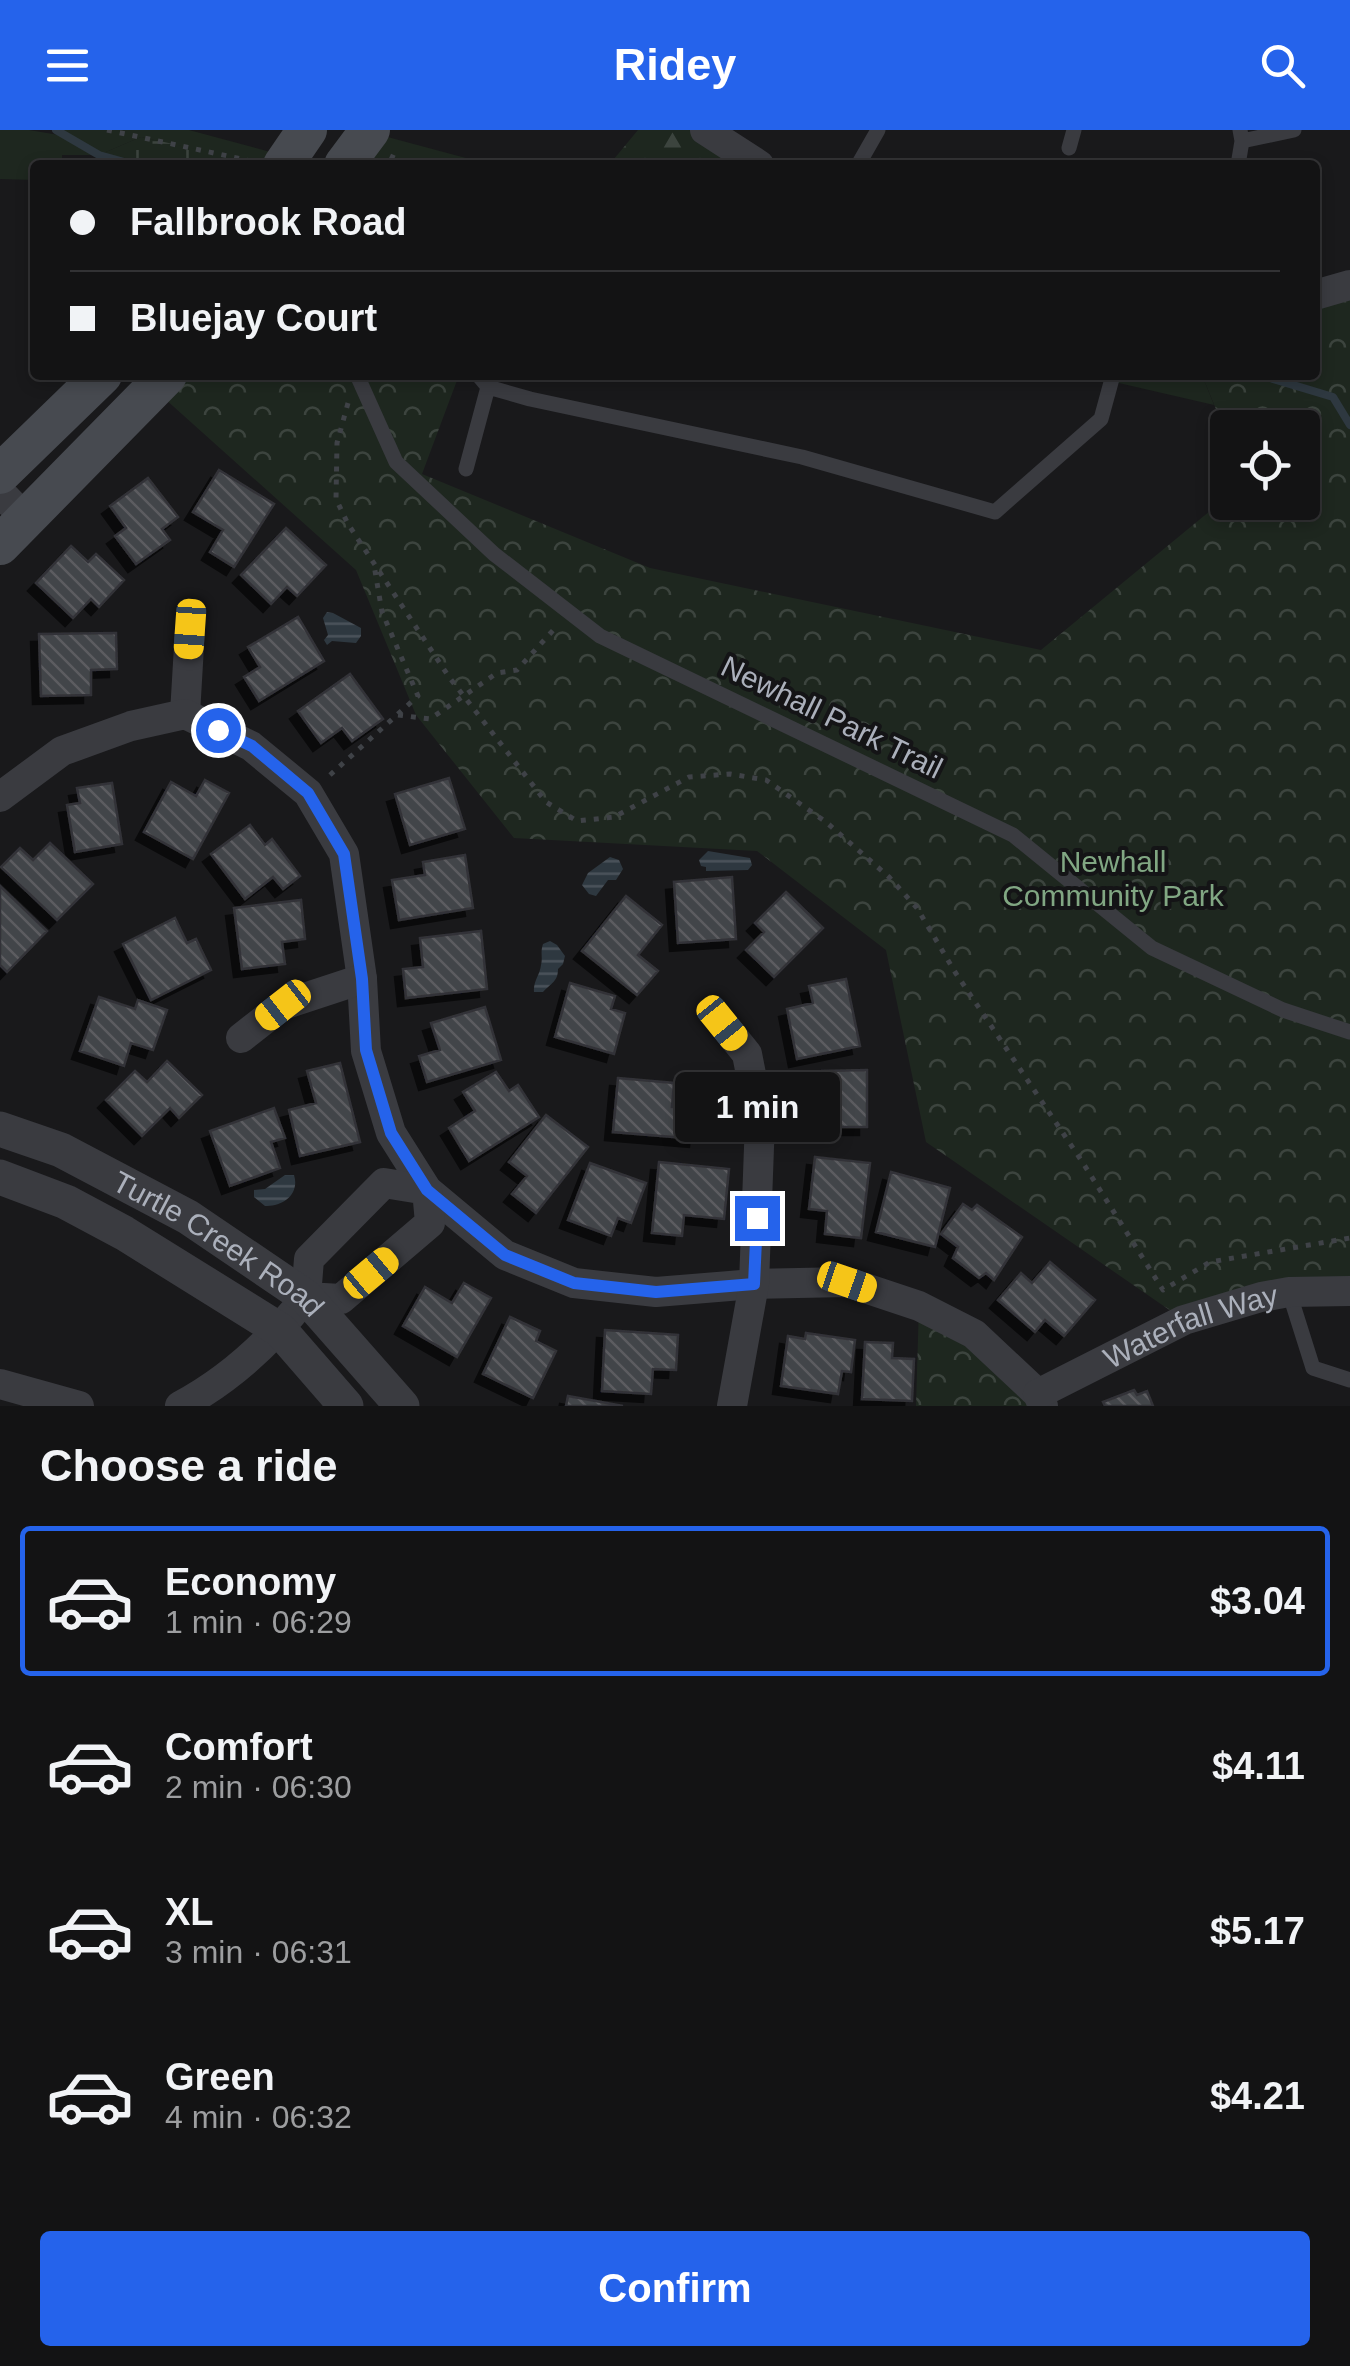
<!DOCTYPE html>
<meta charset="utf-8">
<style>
:root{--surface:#131314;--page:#202022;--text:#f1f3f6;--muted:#9d9ea0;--line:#323234;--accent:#2563eb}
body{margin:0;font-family:Arial,sans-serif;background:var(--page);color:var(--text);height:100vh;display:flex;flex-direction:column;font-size:38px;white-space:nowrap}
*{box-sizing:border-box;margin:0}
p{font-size:32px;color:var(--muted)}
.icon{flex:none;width:55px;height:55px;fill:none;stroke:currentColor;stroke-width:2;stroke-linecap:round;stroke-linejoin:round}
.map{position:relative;height:1276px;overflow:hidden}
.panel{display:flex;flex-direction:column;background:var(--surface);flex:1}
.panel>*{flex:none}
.hud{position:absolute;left:30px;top:30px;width:1290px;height:220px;border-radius:10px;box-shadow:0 5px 15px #0003,0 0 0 2px var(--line);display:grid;align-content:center;height:220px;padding:0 40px;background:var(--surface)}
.controls{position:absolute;left:1210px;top:280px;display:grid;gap:20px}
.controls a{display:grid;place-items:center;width:110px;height:110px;border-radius:10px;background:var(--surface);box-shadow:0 5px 15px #0003,0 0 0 2px var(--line);font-size:50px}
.end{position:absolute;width:45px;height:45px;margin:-22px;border:12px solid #2563eb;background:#fff;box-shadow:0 0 0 5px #fff}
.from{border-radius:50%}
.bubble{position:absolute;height:70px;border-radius:10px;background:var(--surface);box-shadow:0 5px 15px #0003,0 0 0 2px var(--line);font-size:32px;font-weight:700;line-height:70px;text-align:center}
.car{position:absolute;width:30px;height:60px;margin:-30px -15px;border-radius:12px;box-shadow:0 0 8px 2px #0007;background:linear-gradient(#f5c518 24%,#345 0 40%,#f5c518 0 76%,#345 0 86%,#f5c518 0)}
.hud b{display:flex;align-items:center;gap:35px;height:95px;font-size:38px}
.hud b+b{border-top:2px solid var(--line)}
.hud i{width:25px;height:25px;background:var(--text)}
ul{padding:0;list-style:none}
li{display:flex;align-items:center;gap:30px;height:150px;margin:0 20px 15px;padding:0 20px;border:5px solid transparent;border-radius:10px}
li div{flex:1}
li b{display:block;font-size:38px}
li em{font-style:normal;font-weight:700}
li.selected{border-color:var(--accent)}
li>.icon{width:90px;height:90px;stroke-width:1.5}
h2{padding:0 40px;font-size:45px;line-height:120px}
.action{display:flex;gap:20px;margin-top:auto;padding:20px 40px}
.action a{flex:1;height:115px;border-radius:10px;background:var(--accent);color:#fff;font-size:40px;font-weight:700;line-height:115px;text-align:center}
header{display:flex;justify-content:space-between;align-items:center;height:130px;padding:0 40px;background:var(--accent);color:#fff;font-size:45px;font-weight:700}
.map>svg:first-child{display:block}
</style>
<header><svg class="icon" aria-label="menu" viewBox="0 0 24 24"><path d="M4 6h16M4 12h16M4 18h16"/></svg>Ridey<svg class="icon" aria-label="search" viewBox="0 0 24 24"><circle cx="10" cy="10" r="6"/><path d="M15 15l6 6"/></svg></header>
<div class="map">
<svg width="1350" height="1276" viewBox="0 0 1350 1276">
<defs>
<pattern id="forest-firs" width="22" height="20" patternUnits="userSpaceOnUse" patternTransform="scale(2.5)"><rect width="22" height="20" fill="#1e271f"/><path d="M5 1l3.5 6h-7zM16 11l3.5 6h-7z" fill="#3c443e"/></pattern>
<pattern id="wetland-marsh" width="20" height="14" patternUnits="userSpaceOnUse" patternTransform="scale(2.5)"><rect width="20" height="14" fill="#1e271f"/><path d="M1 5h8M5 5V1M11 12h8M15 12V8" fill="none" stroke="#3c443e"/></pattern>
<pattern id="park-crowns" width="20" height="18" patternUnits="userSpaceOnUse" patternTransform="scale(2.5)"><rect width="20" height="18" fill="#1e271f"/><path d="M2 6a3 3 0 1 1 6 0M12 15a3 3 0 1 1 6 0" fill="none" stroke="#3c443e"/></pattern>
<pattern id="water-rules" width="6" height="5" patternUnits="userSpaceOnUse" patternTransform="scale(2.5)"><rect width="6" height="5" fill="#2e3840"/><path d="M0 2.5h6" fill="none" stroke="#4a525a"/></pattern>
<pattern id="building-back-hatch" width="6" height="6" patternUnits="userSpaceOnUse" patternTransform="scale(2.5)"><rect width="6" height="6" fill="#434448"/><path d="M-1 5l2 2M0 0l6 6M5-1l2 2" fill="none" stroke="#5b5c60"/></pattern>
<filter id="shadow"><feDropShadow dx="-8" dy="8" stdDeviation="0" flood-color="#0009"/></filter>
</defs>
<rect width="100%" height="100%" fill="#19191b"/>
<path fill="#1e271f" d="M0 0H29L65 6 61 0H189L289 27 264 35 141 7 99 25H62V35H35V50L0 49Z
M369 2 492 35H344Z
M1084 245H1202L1214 275Z"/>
<path fill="url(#forest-firs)" d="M638 0H705L759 35 558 34 614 29Z"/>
<path fill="url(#wetland-marsh)" d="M141 7 261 33 264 35H113L99 25Z"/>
<path fill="url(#park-crowns)" d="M1350 155V1161L1184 1190 926 1012 886 820 757 721 514 708 416 585 356 440 154 259 167 245H459L422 344 650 438 1041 520 1227 367 1228 372H1302V298H1228L1227 306 1202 245H1315V165Z
M919 1176 1043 1276H916Z"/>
<path fill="url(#water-rules)" d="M327 482 333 483 361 498V506L356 513 332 511 327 515 324 510 328 505 323 488Z
M708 721 750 728 752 735 748 740 706 741V737L701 736 699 730Z
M610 727 619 730 623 739 616 750H608L596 766 589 764 582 755 588 743Z
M550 811 557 815 565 826 563 834 558 839C558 852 551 853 543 862H534C533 851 540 845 541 835 543 827 540 823 543 814Z
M285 1045H294C300 1064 283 1077 265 1076L254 1067V1060L265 1059Z"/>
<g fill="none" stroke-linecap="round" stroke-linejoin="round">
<path stroke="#2e3840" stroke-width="8" d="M56 0 99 25 135 35
M1260 245 1333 267 1350 295"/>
</g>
<path fill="url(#building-back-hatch)" stroke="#333337" stroke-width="2.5" filter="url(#shadow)" d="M219 340 274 374 234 437 210 422 223 400 193 382Z
M148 348 178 387 162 399 170 410 136 434 115 406 126 398 110 376Z
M286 398 326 435 297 466 287 457 271 474 241 445Z
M71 416 88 432 96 424 124 450 99 477 91 469 73 488 36 453Z
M298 487 324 531 259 571 244 547 260 537 248 517Z
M116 503 117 539 91 540V565L41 566 39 504Z
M350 544 383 589 352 611 342 598 321 613 298 581Z
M449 648 465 699 410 715 395 664Z
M205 650 229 663 193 729 144 702 171 652 196 666Z
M112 653 122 714 75 722 67 675 80 673 77 658Z
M250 695 265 715 272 709 300 746 283 759 273 747 245 769 211 724Z
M50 713 93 754 57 790 1 737 20 718 33 730Z
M465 725 473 778 399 790 392 750 425 745 423 732Z
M732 747 736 809 678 813 674 752Z
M0 756 47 801 7 842 0 835Z
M786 762 823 798 774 847 746 820 764 802 755 793Z
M626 766 662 795 638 825 658 841 637 865 582 821Z
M301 770 305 809 282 812 285 834 242 839 234 778Z
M175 788 187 813 196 809 211 840 151 870 123 814Z
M481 801 487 859 406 868 403 839 423 837 420 808Z
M846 849 860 916 797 929 787 879 813 873 809 856Z
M570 853 615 866 611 879 625 883 614 924 555 907Z
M99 867 135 879 138 870 167 880 153 920 131 913 124 936 80 921Z
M485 877 501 930 427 952 419 926 440 920 431 893Z
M167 931 202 965 179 988 170 978 142 1006 106 970 135 941 147 952Z
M340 933 360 1012 300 1026 289 980 316 973 307 941Z
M867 940V997H800V957L822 956V941Z
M496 942 509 961 518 955 539 987 469 1031 449 998 475 981 463 962Z
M618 948 674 953 672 977 700 980 697 1009 613 1002Z
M274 978 285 1008 271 1012 280 1038 230 1056 210 1001Z
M546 985 588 1017 536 1083 512 1064 527 1046 509 1032Z
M815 1027 870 1033 861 1108 825 1104 827 1081 809 1079Z
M659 1032 729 1039 724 1089 684 1085 682 1106 652 1103Z
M590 1033 646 1053 631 1093 618 1088 611 1106 568 1090Z
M891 1042 950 1058 935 1117 876 1102Z
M963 1074 972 1080 977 1075 1022 1107 994 1150 986 1143 979 1148 953 1128 958 1117 941 1104Z
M1050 1132 1095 1170 1064 1206 1045 1190 1035 1202 998 1170 1021 1143 1032 1153Z
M464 1153 491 1168 457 1227 403 1196 425 1157 452 1173Z
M510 1187 540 1201 536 1211 556 1221 533 1268 483 1244Z
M605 1200 678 1205 676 1240 653 1239 651 1264 602 1261Z
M806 1203 855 1210 851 1242 842 1241 838 1264 781 1256 788 1206 805 1209Z
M865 1212 893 1213 892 1228 914 1229 912 1271 862 1269Z
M1134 1260 1137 1265 1147 1261 1153 1276H1105L1103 1272Z
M568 1266 623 1276H566Z"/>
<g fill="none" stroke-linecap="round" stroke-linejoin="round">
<path stroke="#3f4247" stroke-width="5" stroke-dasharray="5 8" stroke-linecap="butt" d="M107 0 251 31
M390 26 405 33 461 35
M348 273 337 313 336 369 348 394 449 547 546 672 577 691 614 687 689 647 730 644 766 650 826 692 889 747 917 778 955 842 1083 1033 1163 1160 1210 1132 1350 1108
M398 585 430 589 497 543 517 540 557 496
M330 645 418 566 382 482 374 435"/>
<path stroke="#3a3b40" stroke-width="15" d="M1242 11 1294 0
M1069 18 1074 0
M858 35 878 0
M1238 35 1242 11 1240 0
M357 245 396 332 494 424 600 506 1013 705 1152 818 1283 880 1350 902
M478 245 488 257 530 269 802 327 995 382 1101 289 1113 245
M466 339 488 257
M1289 1162 1313 1238 1350 1250"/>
<g stroke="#3a3b40" stroke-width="30">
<path d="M705 0 759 35"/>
<path d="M1315 165 1350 155"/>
<path d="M0 362 26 389"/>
<path d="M185 584 190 499"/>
<path d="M0 667 62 621 131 596 185 584 251 616 308 663 344 724 362 849 366 921 391 1003 427 1060 505 1125 574 1153 656 1162 754 1154 847 1152 919 1176 974 1204 1038 1264 1043 1276"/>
<path d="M722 893 747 924 760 990 754 1154 732 1276"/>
<path d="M241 908 283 875 362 849"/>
<path d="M384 1053 427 1060 430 1093 341 1169 306 1167 309 1129Z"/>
<path d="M0 1254 79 1276"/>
<path id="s1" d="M1038 1264 1184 1190 1261 1167 1289 1162 1350 1161"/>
<path d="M180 1276C229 1250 271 1211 306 1167"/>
</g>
<g stroke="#3a3b40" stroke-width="35">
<path id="s2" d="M0 999 61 1020 188 1087 306 1167 402 1276"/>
<path d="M0 1047 66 1072 124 1103 280 1200 346 1276"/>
</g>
<path stroke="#474a50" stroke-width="40" d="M283 35 307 0
M344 35 370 0
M0 344 102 245
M0 415 167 245"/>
</g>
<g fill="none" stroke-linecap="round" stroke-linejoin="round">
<path stroke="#2563eb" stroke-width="12" d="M218 600 252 616 308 663 344 724 362 849 366 920 391 1003 427 1060 505 1125 574 1153 656 1162 754 1154 757 1088"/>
</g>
<g text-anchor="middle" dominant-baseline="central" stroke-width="8" stroke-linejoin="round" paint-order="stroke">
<g font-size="30" fill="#abb0bb" stroke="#141416">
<text transform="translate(832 587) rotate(26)">Newhall Park Trail</text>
<text stroke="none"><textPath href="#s2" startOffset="248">Turtle Creek Road</textPath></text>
<text stroke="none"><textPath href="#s1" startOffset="168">Waterfall Way</textPath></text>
</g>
<g font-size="30" fill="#81a783" stroke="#141416">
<text x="1113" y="731">Newhall<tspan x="1113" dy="34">Community Park</tspan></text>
</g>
</g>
</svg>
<div class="controls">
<a><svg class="icon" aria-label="locate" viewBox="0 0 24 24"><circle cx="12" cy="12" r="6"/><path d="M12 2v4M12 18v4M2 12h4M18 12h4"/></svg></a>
</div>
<i class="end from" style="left:218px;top:600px"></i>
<i class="end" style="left:757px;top:1088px"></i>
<div class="bubble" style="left:675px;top:942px;width:165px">1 min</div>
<i class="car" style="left:190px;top:499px;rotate:184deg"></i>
<i class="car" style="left:283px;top:875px;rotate:232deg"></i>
<i class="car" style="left:722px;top:893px;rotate:141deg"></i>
<i class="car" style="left:371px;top:1143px;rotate:50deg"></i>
<i class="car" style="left:847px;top:1152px;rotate:109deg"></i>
<div class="hud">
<b><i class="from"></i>Fallbrook Road</b>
<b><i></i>Bluejay Court</b>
</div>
</div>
<section class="panel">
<h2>Choose a ride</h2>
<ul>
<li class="selected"><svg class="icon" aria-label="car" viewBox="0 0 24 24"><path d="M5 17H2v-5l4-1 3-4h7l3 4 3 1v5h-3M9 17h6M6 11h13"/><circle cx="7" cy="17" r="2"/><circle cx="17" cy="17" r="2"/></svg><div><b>Economy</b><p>1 min · 06:29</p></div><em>$3.04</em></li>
<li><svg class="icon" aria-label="car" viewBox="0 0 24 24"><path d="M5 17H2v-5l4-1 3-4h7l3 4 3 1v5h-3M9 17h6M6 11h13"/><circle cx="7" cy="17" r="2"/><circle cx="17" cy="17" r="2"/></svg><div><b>Comfort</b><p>2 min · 06:30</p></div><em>$4.11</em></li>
<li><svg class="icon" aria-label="car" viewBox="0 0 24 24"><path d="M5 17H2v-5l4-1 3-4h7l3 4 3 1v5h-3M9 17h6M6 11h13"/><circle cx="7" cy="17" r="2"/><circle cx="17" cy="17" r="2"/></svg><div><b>XL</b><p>3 min · 06:31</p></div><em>$5.17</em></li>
<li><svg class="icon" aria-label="car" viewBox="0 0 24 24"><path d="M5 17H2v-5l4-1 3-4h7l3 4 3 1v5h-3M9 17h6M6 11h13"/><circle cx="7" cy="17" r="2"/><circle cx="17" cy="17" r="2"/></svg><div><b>Green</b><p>4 min · 06:32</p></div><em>$4.21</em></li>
</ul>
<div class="action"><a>Confirm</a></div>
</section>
